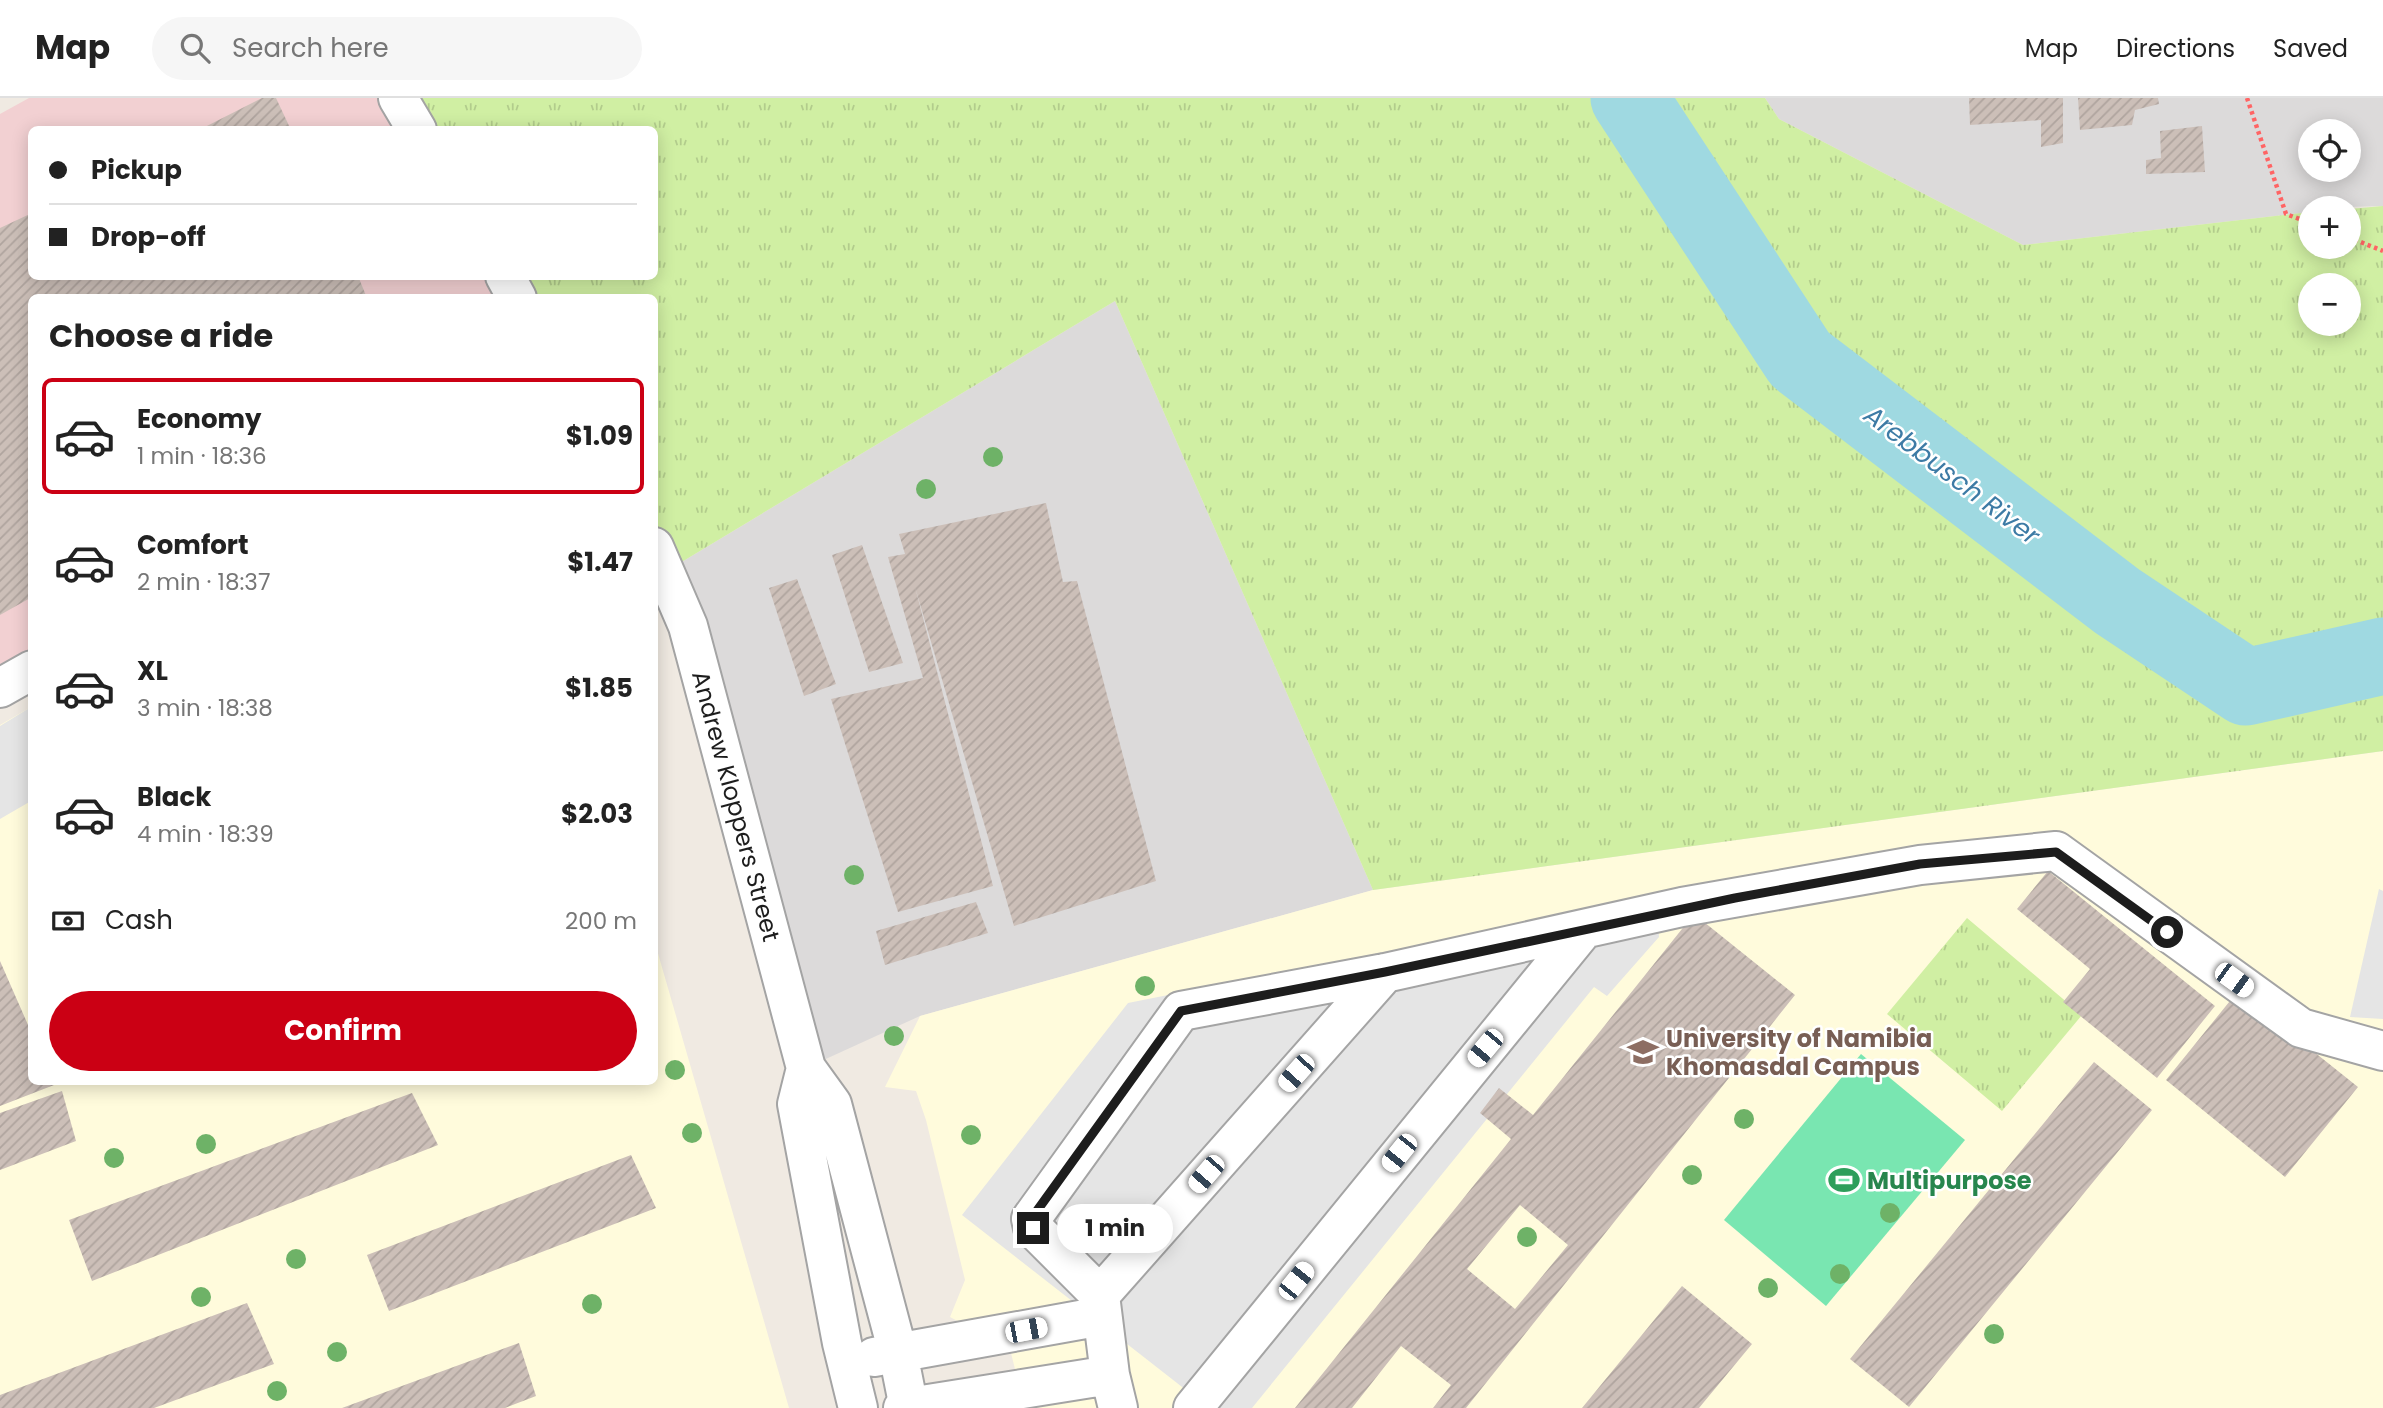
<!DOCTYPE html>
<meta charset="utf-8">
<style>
:root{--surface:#fff;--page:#f6f6f6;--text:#222;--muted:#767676;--line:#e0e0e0;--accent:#cb0014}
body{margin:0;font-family:Poppins,sans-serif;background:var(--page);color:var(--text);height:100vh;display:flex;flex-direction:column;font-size:26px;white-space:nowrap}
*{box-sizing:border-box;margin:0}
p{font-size:23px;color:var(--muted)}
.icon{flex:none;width:38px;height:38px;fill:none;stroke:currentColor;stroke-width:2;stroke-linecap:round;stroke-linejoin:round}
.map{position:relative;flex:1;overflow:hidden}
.details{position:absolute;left:28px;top:196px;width:630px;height:791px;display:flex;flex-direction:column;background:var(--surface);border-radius:10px;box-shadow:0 4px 18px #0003}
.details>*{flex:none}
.top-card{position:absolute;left:28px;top:28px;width:630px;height:154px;border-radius:10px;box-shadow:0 4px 18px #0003;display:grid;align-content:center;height:154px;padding:0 21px;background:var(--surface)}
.fabs{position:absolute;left:2298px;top:21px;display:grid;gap:14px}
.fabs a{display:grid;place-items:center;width:63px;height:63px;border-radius:50%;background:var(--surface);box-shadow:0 4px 18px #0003;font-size:35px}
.end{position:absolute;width:32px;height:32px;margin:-16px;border:9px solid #1d1d1d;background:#fff;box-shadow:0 0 0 4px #fff}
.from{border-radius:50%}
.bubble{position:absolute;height:49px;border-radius:24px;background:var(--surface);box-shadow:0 4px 18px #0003;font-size:23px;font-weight:700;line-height:49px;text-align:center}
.car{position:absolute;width:21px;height:42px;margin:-21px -10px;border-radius:9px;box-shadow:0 0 5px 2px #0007;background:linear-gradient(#fff 24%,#345 0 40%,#fff 0 76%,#345 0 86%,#fff 0)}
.top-card b{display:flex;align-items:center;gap:24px;height:66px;font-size:26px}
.top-card b+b{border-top:2px solid var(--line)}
.top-card i{width:18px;height:18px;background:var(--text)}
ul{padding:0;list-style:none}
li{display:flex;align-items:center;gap:21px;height:116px;margin:0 14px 10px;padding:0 7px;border:4px solid transparent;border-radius:10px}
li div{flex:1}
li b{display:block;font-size:26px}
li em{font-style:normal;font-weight:700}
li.selected{border-color:var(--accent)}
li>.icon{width:63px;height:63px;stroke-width:1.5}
h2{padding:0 21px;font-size:32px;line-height:84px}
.pay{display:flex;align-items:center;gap:18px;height:77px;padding:0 21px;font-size:26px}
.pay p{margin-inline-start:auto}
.action{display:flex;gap:14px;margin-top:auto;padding:14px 21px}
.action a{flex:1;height:80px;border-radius:42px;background:var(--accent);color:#fff;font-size:28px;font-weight:700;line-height:80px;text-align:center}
header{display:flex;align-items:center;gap:42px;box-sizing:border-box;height:98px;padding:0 35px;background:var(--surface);border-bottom:2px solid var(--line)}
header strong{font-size:33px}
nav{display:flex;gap:38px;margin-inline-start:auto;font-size:24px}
.search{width:490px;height:63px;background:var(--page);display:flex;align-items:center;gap:18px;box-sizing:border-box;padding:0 24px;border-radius:38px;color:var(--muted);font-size:26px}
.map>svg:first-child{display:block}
</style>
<header>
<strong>Map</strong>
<div class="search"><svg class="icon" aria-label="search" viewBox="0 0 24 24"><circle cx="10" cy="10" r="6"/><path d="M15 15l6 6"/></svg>Search here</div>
<nav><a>Map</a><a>Directions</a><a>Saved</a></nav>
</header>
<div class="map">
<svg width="2383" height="1310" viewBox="0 0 2383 1310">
<defs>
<pattern id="grass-tufts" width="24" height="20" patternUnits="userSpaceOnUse" patternTransform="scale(1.75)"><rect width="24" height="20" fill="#d0efa3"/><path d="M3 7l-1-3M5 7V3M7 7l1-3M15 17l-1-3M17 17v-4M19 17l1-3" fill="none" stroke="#b2cc8c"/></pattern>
<pattern id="building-hatch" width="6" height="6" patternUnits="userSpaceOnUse" patternTransform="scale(1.75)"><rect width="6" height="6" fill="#ccbfb8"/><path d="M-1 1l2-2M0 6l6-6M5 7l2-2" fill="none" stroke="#afa49e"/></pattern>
</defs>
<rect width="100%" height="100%" fill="#f0eae2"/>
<path fill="#dcdada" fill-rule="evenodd" d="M1765 0H2383V108L2310 110V114L2023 147 1779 21ZM2310 33H2348V72H2310Z
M1115 203 1373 792 920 918 806 970 665 474Z"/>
<path fill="#f2d0d2" d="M29 0H404L422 31 32 32V178H506L519 199 32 200 31 572 0 590V16Z"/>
<path fill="#fffbdc" d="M31 609 32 984H654L655 845 789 1310H0V627Z
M2383 653V1310H1022L1017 1279 1010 1251 950 1219 965 1182 926 1022 916 993 885 989 920 918 1373 792Z"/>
<path fill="url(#grass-tufts)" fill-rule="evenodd" d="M404 0H1765L1779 21 2023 147 2310 114V149H2348L2349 111 2383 108V653L1373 792 1115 203 665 474 654 453V200L519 199 507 179 654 178V32L422 31ZM2310 187H2348V226H2310Z
M1967 820 2082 917 2002 1013 1887 916Z"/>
<path fill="#79e6b1" d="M1861 956 1965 1042 1826 1208 1724 1122Z"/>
<path fill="#e5e5e5" d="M31 609V703L0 721V628Z
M2379 791 2383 793V921L2350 919Z
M1656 800 1659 839 1607 898 1594 889 1252 1310H1209L962 1117 1128 905Z"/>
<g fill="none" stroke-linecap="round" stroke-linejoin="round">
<path stroke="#9fd9e1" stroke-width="77" d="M1629 0 1800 261 2117 503 2246 589 2383 558"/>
</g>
<path fill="url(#building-hatch)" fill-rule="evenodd" d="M262 0H276L291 32H199Z
M1969 0H2063V45L2041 49V22L1970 27Z
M2078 0H2158L2159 6 2135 12 2132 27 2080 32Z
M2202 28 2205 74 2146 76V62L2161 60 2160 33Z
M32 115V178H358L367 200H32V499L0 517V130Z
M1046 405 1063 484 1077 483 1156 783 1014 828 915 489 993 788 898 814 831 601 923 580 888 459 905 456 899 436Z
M862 447 903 565 869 574 832 457Z
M797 481 836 586 804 598 769 490Z
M2048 773 2215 908 2157 980 2063 904 2090 871 2017 811Z
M976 804 988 835 885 867 876 833Z
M1694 816 1795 897 1466 1310H1433L1451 1287 1401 1248 1352 1310H1295L1511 1041 1480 1015 1499 990 1533 1017ZM1520 1107 1568 1147 1515 1211 1467 1171Z
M0 863 32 936V984H52L54 987 0 1008Z
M2238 893 2358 989 2285 1079 2166 982Z
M2094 964 2152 1012 1909 1309 1850 1261Z
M62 993 76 1043 0 1072V1015Z
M412 995 438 1047 92 1183 69 1122Z
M631 1057 656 1110 389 1213 367 1157Z
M1682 1188 1752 1246 1699 1310H1582Z
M247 1205 274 1266 154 1310H0V1297Z
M519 1245 536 1298 505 1310H342Z"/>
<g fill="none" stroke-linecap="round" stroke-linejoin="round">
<g stroke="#a4a4a4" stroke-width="42">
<path id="minor" d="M398 0 417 32
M505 178 517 200
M654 449 688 528 806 970 832 1006 898 1255 909 1310
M0 590 32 572
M806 970 797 1006 842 1245 858 1310
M1100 1197 1385 875
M874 1259 1102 1218
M903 1310 1110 1277
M1118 1310 1110 1277 1100 1197 1033 1130 1031 1121 1181 913 1385 875 1682 809 1920 767 2056 753 2301 930 2383 953
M1193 1310 1584 831"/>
</g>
<path stroke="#ff6464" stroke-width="4.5" stroke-dasharray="3.5 3.5" stroke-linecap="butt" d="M2247 0 2286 116 2310 125
M2348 139 2383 153"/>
<use href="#minor" stroke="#fff" stroke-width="38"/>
</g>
<g fill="#6eb267">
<circle cx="993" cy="359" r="10"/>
<circle cx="926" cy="391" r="10"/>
<circle cx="854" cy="777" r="10"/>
<circle cx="1145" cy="888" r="10"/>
<circle cx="894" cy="938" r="10"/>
<circle cx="675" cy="972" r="10"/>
<circle cx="1744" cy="1021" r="10"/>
<circle cx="692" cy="1035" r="10"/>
<circle cx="971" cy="1037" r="10"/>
<circle cx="206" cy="1046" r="10"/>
<circle cx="114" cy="1060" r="10"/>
<circle cx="1692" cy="1077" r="10"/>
<circle cx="1890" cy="1115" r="10"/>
<circle cx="1527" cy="1139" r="10"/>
<circle cx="296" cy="1161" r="10"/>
<circle cx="1840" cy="1176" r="10"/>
<circle cx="1768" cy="1190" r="10"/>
<circle cx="201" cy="1199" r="10"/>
<circle cx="592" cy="1206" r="10"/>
<circle cx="1994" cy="1236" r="10"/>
<circle cx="337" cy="1254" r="10"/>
<circle cx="277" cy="1293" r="10"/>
</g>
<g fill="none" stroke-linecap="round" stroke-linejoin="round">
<path stroke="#1d1d1d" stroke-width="9" d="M1033 1130 1031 1121 1181 913 1385 874 1735 800 1920 766 2056 754 2167 834"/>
</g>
<defs>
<g id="university-bare" transform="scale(2.415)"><path d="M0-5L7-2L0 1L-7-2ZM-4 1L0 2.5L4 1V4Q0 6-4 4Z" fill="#8d6e63" stroke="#fff" stroke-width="2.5" paint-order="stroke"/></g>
<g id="stadium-bare" transform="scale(2.415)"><path d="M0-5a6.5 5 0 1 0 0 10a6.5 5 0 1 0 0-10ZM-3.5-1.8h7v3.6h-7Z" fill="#2e9e5b" stroke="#fff" stroke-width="2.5" paint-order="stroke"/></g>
</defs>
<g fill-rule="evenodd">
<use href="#university-bare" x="1643" y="954"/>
<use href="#stadium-bare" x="1844" y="1082"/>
</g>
<g text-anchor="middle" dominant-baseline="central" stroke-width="5" stroke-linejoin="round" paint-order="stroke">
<g font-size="24" fill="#1d1d1d" stroke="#fff">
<text transform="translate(736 708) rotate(75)">Andrew Kloppers Street</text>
</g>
<g font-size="24" font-weight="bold" fill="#785e54" stroke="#fff" text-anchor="start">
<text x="1666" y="940">University of Namibia<tspan x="1666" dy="28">Khomasdal Campus</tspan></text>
</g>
<g font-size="24" font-weight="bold" fill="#27864d" stroke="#fff" text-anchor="start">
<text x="1867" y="1082">Multipurpose</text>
</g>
<g font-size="26" font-style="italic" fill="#3d7ba5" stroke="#fff">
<text transform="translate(1952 377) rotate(37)">Arebbusch River</text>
</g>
</g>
</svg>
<div class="fabs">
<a><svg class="icon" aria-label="locate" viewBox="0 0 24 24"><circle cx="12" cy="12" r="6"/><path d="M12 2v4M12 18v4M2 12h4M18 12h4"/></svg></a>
<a>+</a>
<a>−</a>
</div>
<i class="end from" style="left:2167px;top:834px"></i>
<i class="end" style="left:1033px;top:1130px"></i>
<div class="bubble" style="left:1057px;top:1106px;width:116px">1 min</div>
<i class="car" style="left:2234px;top:882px;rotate:126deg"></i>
<i class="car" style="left:1485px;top:950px;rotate:220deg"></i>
<i class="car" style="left:1296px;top:975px;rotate:222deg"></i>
<i class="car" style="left:1399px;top:1055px;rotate:219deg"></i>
<i class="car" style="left:1206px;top:1076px;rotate:221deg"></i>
<i class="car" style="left:1296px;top:1183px;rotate:39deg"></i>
<i class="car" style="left:1026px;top:1232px;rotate:79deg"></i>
<div class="top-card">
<b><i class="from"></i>Pickup</b>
<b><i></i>Drop-off</b>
</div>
<section class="details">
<h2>Choose a ride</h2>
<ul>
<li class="selected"><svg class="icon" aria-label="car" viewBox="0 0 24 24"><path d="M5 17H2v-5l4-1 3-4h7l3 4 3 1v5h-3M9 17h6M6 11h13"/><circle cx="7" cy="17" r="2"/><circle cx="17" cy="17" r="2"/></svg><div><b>Economy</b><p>1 min · 18:36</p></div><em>$1.09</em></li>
<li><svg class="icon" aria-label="car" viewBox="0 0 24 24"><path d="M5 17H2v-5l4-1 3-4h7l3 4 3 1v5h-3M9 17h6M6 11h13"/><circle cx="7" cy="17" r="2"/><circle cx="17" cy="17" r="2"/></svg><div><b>Comfort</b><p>2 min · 18:37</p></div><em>$1.47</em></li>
<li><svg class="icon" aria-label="car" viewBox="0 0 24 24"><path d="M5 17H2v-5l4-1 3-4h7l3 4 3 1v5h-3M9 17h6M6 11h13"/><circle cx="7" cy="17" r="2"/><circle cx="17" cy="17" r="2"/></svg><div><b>XL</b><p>3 min · 18:38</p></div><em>$1.85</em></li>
<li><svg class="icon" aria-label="car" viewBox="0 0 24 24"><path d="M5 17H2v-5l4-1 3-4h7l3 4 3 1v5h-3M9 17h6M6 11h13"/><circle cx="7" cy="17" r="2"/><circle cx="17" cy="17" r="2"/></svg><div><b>Black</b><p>4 min · 18:39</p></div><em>$2.03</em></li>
</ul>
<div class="pay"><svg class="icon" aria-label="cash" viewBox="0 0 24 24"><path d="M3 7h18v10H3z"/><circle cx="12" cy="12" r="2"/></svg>Cash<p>200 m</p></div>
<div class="action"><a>Confirm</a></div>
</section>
</div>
